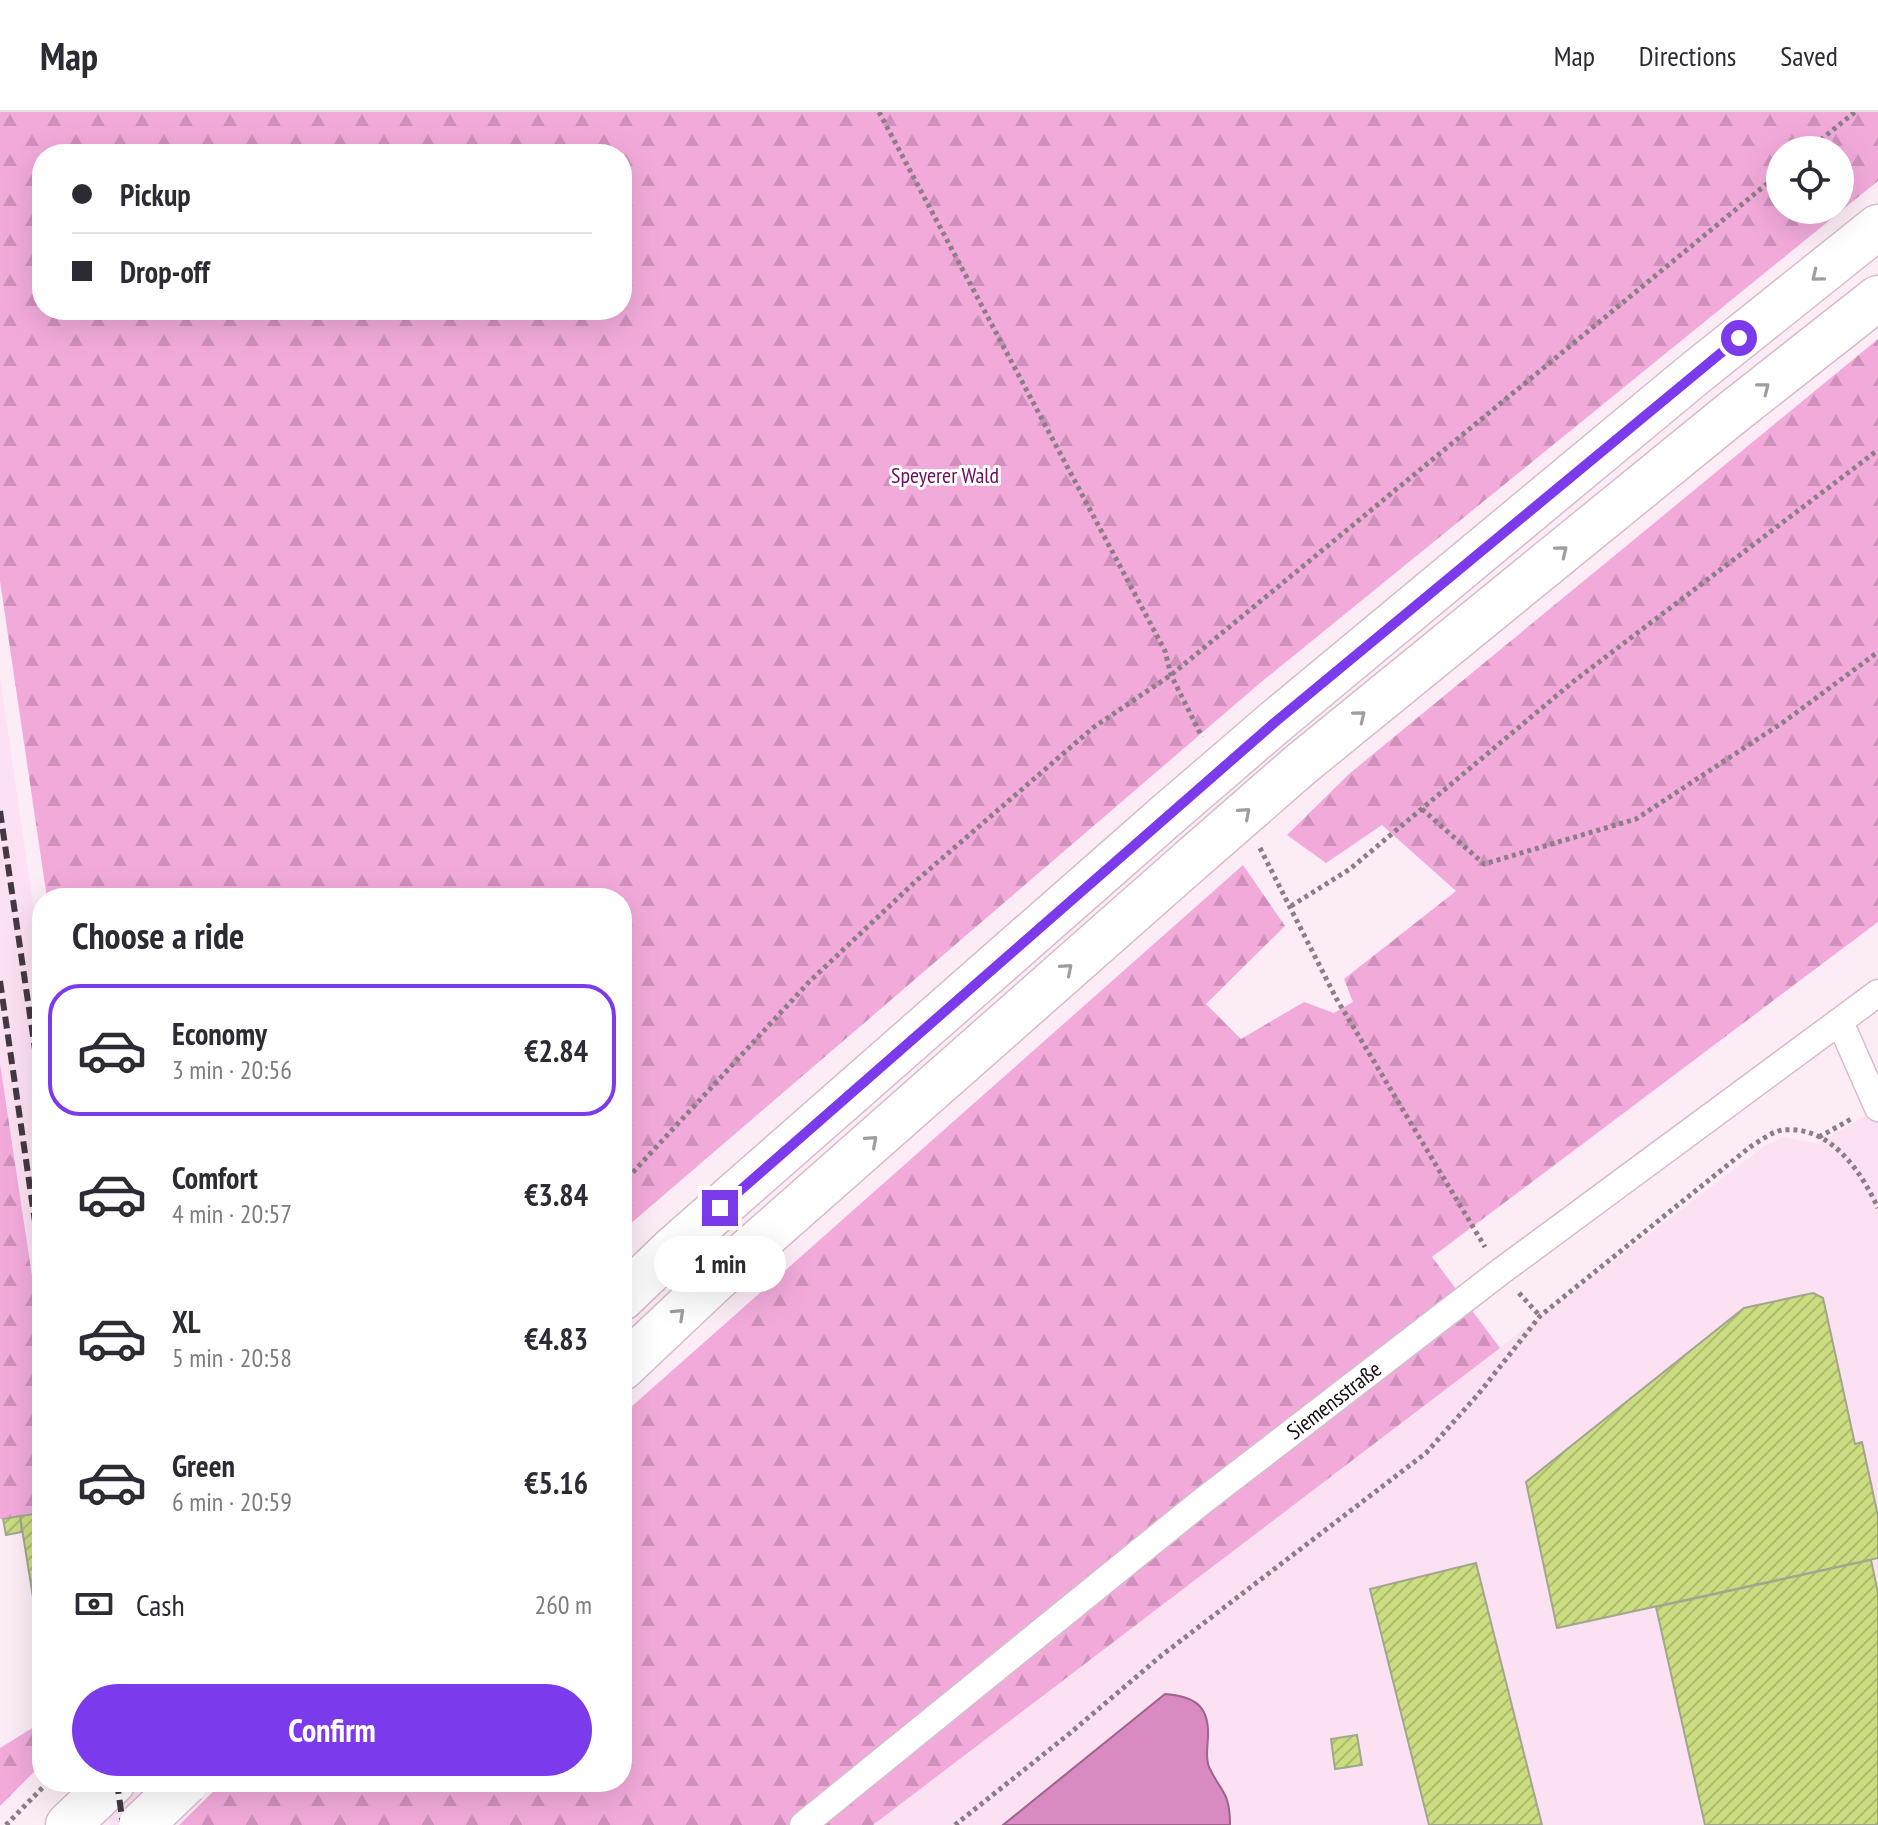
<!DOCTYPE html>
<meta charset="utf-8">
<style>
:root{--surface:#fff;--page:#f7f7f7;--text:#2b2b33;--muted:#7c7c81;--line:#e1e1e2;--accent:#7c3aed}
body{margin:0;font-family:"PT Sans Narrow",sans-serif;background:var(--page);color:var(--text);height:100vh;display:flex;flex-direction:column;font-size:30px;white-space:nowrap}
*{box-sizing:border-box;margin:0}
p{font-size:26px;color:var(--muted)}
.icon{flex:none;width:44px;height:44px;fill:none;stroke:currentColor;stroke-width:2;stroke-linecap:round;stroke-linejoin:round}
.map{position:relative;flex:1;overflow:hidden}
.details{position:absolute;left:32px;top:776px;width:600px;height:904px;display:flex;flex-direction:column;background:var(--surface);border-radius:32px;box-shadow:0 8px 32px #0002}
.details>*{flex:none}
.banner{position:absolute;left:32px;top:32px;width:600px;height:176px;border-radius:32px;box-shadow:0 8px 32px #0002;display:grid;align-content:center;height:176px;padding:0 40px;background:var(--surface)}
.controls{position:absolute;left:1766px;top:24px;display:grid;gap:16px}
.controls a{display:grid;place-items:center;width:88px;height:88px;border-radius:50%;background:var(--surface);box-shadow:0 8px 32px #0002;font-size:40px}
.end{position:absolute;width:36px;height:36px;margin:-18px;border:10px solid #7c3aed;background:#fff;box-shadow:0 0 0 4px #fff}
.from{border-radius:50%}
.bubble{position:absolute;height:56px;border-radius:28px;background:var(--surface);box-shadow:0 8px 32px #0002;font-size:26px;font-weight:600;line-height:56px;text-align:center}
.banner b{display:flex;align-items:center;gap:28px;height:76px;font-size:30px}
.banner b+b{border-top:2px solid var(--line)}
.banner i{width:20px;height:20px;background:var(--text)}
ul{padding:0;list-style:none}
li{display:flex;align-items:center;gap:24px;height:132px;margin:0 16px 12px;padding:0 24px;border:4px solid transparent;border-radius:32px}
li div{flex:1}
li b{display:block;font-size:30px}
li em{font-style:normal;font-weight:600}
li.selected{border-color:var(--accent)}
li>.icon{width:72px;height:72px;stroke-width:1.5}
h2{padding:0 40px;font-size:36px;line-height:96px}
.pay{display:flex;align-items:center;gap:20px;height:88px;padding:0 40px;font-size:30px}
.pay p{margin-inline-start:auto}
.primary-button{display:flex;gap:16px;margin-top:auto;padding:16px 40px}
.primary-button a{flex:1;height:92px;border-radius:48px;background:var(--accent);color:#fff;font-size:32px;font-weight:600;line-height:92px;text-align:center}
header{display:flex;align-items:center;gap:48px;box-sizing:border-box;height:112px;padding:0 40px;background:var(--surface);border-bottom:2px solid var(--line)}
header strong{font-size:38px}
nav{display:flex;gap:44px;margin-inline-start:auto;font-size:28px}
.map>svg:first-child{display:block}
</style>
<header>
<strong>Map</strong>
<nav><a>Map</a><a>Directions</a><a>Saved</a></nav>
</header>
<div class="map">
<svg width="1878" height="1713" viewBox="0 0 1878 1713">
<defs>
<pattern id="forest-firs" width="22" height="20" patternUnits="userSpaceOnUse" patternTransform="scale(2)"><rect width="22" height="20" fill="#f2aadb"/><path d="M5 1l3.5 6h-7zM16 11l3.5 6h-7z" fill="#cf91bb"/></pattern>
<pattern id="building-hatch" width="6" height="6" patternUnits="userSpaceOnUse" patternTransform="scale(2)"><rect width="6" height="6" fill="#cbdc81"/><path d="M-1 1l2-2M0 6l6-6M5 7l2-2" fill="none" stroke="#adbb6e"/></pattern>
</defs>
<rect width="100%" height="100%" fill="#fcecf6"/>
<path fill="#fce1f3" d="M0 565 42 854V1251L0 964Z
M1878 996V1713H873L1766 1033 1784 1025 1818 1032Z
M103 1670H161L167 1713H110Z"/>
<path fill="url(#forest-firs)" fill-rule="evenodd" d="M0 0H1878V69L1260 571 622 1119V786H47L0 469ZM1840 38V98H1780V38ZM622 42V198H42V42Z
M1878 227V810L1432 1145 1500 1236 873 1713H179L223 1670H622V1303L1243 753 1285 814 1206 892 1241 927 1304 890 1334 901 1353 890 1344 867 1456 779 1382 713 1326 751 1287 723 1349 662Z
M0 952 42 1230V1401L0 1407Z
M42 1610V1652L0 1694V1636Z"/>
<path fill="#d98ac0" stroke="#9e648b" stroke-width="2" d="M1165 1582C1192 1584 1209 1592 1208 1623 1208 1634 1205 1645 1209 1655 1221 1681 1230 1679 1230 1713H1003Z"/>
<path fill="url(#building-hatch)" stroke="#a1a78d" stroke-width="2" d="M1813 1181 1823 1186 1855 1332 1862 1330 1878 1404V1446L1557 1516 1526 1370 1744 1196Z
M42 1401V1477L32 1479 20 1404Z
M20 1404 22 1420 6 1423 3 1407Z
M1871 1448 1878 1481V1713H1705L1656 1495Z
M1476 1451 1542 1713H1429L1370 1477Z
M42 1477V1543L32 1479Z
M1357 1623 1362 1653 1335 1657 1331 1627Z"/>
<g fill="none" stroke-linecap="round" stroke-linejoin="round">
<g stroke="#d6bccd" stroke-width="29">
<g id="street">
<path d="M1840 910 1878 996"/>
<path id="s1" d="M803 1713 1200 1391 1500 1160 1878 881"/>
</g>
</g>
<g stroke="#d6bccd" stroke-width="47">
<path id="highway" d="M1274 611 1693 263 1878 115
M1300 653 1732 301 1878 186
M622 1186 673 1137 1167 703
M622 1256 713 1170 1190 749
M68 1713 113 1670"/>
</g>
<path stroke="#8b7e86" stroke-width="5" stroke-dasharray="4 4" stroke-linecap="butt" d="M879 0 1165 539 1171 563 1202 625
M1808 38 1855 0
M1422 697 1484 752 1636 707 1785 609 1878 540
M1260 736 1336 886 1485 1135
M1291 794 1350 757 1574 569 1878 338
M1819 1025 1853 1006
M622 1072 809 870 917 768 1094 615 1171 563 1780 61
M1519 1181 1540 1204
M6 1713 48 1670
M955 1713 1069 1622 1162 1543 1426 1341 1480 1280 1540 1204 1750 1035C1759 1030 1772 1019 1783 1018 1830 1013 1861 1059 1878 1096"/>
<use href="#street" stroke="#fff" stroke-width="26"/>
<use href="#highway" stroke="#fff" stroke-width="44"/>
<path stroke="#443940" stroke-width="6" stroke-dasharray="12 6" stroke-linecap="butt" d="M0 699 42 985
M0 869 42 1158
M117 1670 123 1713
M143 1670 149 1713"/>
<g stroke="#d6bccd" stroke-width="47" stroke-linecap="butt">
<path id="highway-bridge" d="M1167 703 1274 611
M1190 749 1300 653
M141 1713 186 1670"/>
</g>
<use href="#highway-bridge" stroke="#fff" stroke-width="44"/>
</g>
<defs><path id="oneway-chevron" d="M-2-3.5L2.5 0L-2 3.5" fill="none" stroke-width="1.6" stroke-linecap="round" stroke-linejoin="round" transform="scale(2)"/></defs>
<g stroke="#a19d9f">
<use href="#oneway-chevron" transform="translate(1817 164) rotate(141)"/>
<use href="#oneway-chevron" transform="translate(1764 276) rotate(-38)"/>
<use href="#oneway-chevron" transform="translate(1562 439) rotate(-39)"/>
<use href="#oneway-chevron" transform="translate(1360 604) rotate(-39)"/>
<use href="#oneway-chevron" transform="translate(1245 701) rotate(-41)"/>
<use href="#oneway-chevron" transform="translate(1067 857) rotate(-41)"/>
<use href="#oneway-chevron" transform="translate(872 1029) rotate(-41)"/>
<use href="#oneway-chevron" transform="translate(679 1202) rotate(-43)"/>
</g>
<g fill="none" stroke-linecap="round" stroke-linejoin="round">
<path stroke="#7c3aed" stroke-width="10" d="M720 1096 1274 611 1739 226"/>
</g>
<g text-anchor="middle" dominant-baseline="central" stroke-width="6" stroke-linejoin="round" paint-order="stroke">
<g font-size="22" fill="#6d0f59" stroke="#fefefe">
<text x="945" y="363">Speyerer Wald</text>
</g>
<g font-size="22" fill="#130a10" stroke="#fefefe">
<text stroke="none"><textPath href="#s1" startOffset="680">Siemensstraße</textPath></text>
</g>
</g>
</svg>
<div class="controls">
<a><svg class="icon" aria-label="locate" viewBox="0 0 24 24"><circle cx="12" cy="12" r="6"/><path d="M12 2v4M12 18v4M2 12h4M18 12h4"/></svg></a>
</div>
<i class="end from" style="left:1739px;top:226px"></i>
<i class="end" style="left:720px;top:1096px"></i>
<div class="bubble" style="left:654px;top:1124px;width:132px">1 min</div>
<div class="banner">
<b><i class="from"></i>Pickup</b>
<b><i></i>Drop-off</b>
</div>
<section class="details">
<h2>Choose a ride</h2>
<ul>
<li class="selected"><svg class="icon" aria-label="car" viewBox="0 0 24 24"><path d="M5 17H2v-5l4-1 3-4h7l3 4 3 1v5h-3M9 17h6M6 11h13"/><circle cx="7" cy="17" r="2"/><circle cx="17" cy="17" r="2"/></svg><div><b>Economy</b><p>3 min · 20:56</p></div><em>€2.84</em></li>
<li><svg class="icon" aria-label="car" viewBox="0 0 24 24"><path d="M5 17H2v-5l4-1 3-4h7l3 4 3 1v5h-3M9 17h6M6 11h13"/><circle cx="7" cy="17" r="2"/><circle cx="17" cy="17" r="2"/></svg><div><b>Comfort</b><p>4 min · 20:57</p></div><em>€3.84</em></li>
<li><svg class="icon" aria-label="car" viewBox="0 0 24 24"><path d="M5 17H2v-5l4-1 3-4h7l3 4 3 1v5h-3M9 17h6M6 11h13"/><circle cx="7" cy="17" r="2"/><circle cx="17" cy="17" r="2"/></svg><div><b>XL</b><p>5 min · 20:58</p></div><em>€4.83</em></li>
<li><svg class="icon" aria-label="car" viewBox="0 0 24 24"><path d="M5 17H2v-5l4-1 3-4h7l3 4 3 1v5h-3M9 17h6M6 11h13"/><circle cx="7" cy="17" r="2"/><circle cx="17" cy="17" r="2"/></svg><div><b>Green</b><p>6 min · 20:59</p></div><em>€5.16</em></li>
</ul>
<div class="pay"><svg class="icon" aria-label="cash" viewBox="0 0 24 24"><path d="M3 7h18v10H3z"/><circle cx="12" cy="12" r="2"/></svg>Cash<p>260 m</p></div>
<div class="primary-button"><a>Confirm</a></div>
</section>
</div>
